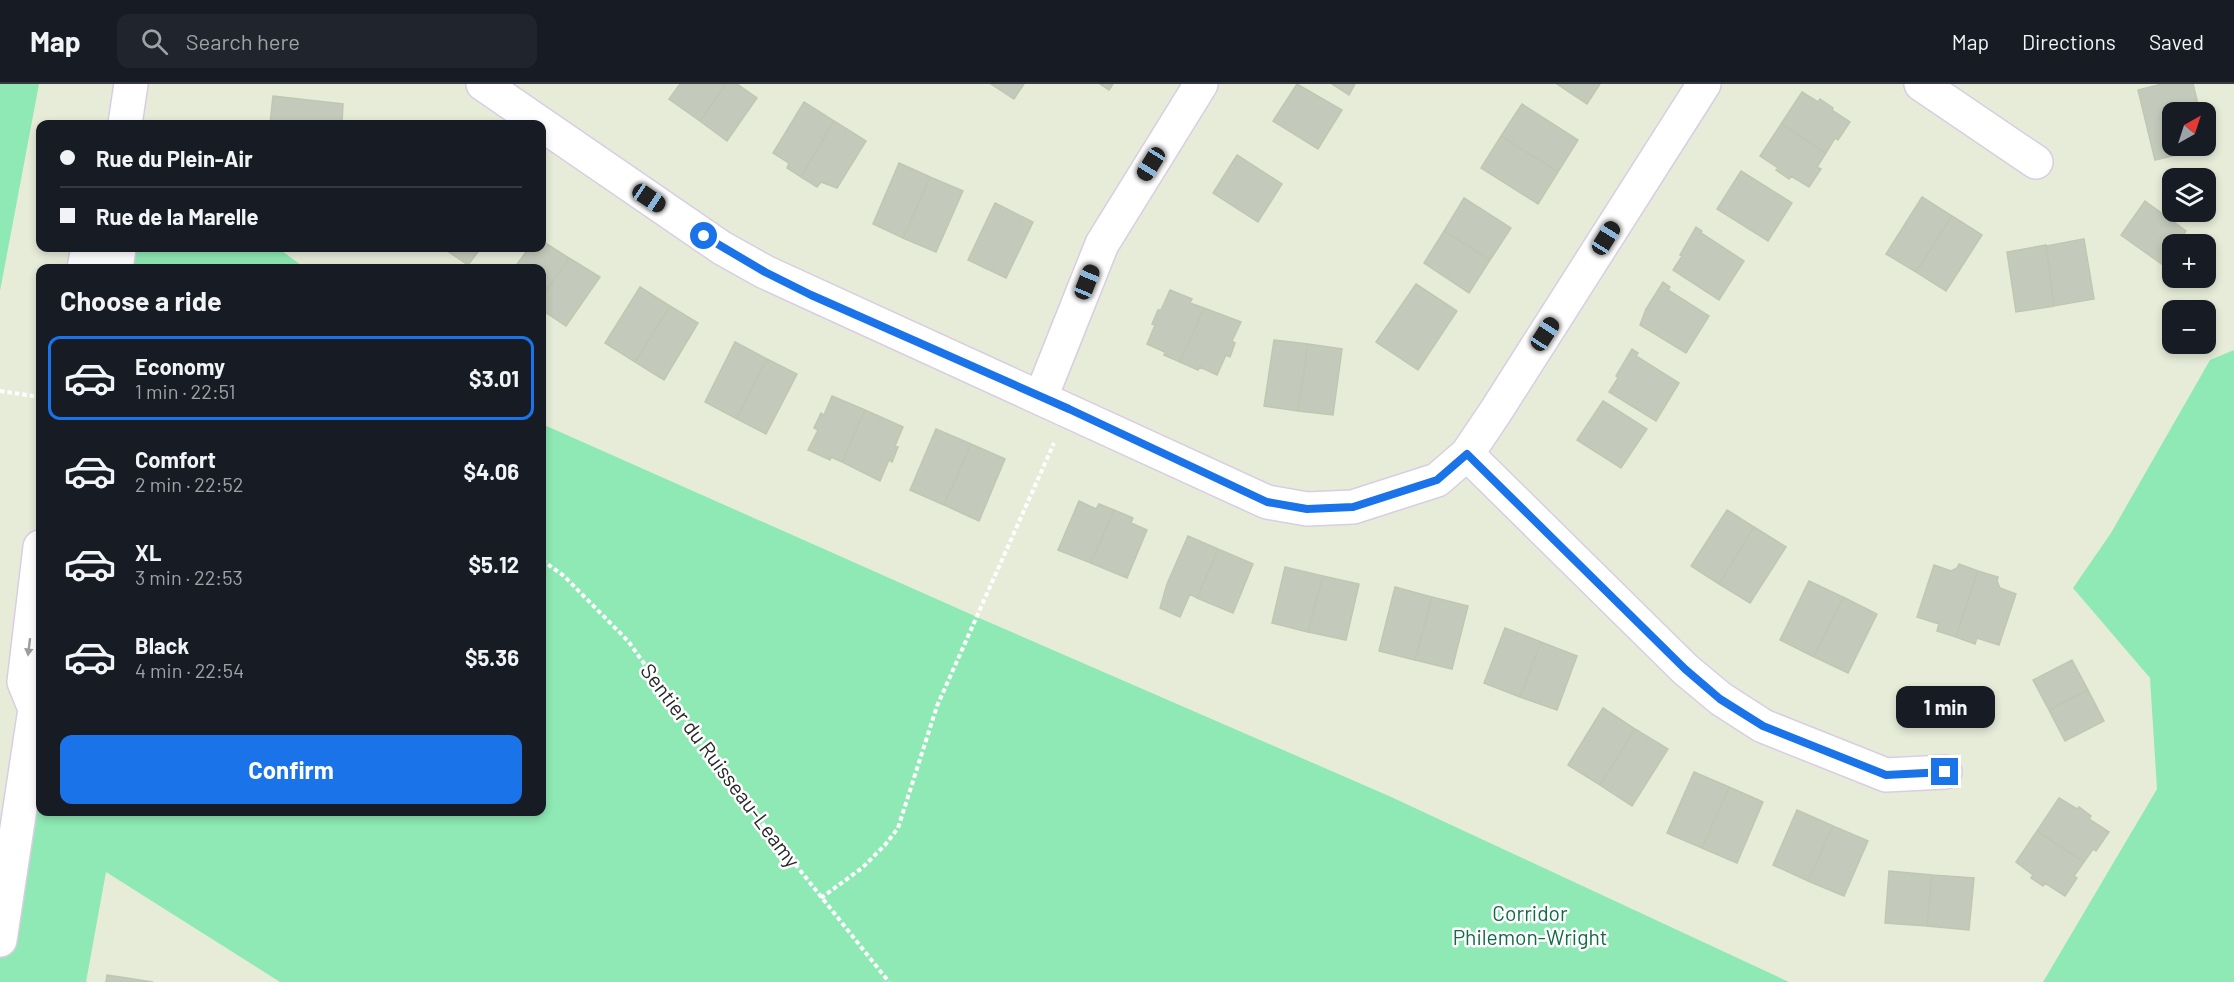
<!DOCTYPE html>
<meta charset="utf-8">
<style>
:root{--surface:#171b24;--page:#20242c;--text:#f1f3f6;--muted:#9ea1a6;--line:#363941;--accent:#1a73e8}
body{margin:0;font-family:Barlow,sans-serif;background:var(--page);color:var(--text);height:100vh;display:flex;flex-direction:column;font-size:22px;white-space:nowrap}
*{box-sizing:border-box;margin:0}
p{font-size:20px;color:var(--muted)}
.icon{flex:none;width:33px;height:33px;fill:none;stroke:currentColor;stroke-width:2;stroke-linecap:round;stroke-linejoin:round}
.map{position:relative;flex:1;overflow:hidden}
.details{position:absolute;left:36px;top:180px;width:510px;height:552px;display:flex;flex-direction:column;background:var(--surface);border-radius:12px;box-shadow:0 3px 9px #0003}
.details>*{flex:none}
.hud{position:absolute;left:36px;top:36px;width:510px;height:132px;border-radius:12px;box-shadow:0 3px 9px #0003;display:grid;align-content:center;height:132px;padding:0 24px;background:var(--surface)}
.needle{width:39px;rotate:39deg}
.buttons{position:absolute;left:2162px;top:18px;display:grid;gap:12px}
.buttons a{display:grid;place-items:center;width:54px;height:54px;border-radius:12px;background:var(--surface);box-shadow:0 3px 9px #0003;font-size:30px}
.end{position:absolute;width:27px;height:27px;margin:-14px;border:8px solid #1a73e8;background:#fff;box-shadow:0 0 0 3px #fff}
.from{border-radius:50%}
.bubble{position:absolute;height:42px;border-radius:12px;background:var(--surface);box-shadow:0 3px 9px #0003;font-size:20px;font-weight:700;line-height:42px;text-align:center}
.car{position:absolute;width:18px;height:36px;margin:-18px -9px;border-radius:8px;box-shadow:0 0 4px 2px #0007;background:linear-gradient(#222 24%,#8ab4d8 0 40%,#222 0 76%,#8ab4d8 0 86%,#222 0)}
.hud b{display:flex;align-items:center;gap:21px;height:57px;font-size:22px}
.hud b+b{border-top:2px solid var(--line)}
.hud i{width:15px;height:15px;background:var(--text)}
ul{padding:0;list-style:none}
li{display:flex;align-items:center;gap:18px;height:84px;margin:0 12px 9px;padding:0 12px;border:3px solid transparent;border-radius:12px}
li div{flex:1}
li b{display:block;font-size:22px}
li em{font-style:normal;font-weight:700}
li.current{border-color:var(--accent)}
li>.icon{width:54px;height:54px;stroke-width:1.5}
h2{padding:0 24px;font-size:27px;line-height:72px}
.cta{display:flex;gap:12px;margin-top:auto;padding:12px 24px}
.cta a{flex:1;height:69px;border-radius:12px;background:var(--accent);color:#fff;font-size:24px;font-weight:700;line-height:69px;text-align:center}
header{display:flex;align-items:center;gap:36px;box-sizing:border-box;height:84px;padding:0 30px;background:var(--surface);border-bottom:2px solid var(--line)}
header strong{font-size:28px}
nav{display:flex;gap:33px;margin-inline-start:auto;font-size:21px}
.search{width:420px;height:54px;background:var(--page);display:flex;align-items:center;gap:15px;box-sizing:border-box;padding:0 21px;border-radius:12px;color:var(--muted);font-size:22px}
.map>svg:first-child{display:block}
</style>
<header>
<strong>Map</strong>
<div class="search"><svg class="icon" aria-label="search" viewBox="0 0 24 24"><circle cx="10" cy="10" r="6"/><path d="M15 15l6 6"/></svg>Search here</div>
<nav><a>Map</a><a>Directions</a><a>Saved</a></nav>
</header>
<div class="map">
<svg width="2234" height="898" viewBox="0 0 2234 898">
<rect width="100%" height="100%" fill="#e6ecd8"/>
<path fill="#8ee9b4" d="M0 0H39L0 207Z
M107 164H278L305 184H103Z
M2234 266V898H2043L2157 705 2150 594 2073 504 2111 449 2210 276Z
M542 340 977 533 1389 712 1789 898H280L106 788 86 898H0V856L40 588V728H542Z"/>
<path fill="#c4cabb" stroke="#bfc7b1" stroke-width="1.5" d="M680 0H726L700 37 669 15Z
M726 0H737L757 14 727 57 700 37Z
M991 0H1024L1014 15Z
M1100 0H1113L1109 6Z
M1297 0 1342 26 1318 65 1273 37Z
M1332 0H1355L1349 11Z
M1557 0H1600L1587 20Z
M2162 0H2193L2200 28H2172V62H2205V47L2209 63 2155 76 2138 6Z
M1802 8 1818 18 1820 15 1833 24 1832 26 1850 38 1838 56 1835 54 1826 69 1781 40Z
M273 12 343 20 342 40H270Z
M804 18 834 37 801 93 787 84 789 79 773 69Z
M1522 20 1578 56 1558 88 1501 52Z
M834 37 866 57 837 104 821 98 817 103 801 93Z
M1781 40 1826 69 1817 83 1821 85 1809 103 1791 92 1789 95 1776 86 1778 84 1760 72Z
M1501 52 1558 88 1538 120 1481 84Z
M1237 71 1282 100 1258 138 1213 109Z
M899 79 930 93 903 154 873 140Z
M1741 87 1792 119 1768 157 1717 125Z
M930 93 963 107 936 168 903 154Z
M1922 113 1952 132 1916 188 1886 170Z
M1464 114 1511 144 1490 176 1444 147Z
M2145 117 2186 147 2177 160H2172V168L2163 181 2121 151Z
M995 119 1033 138 1006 194 968 176Z
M1952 132 1982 151 1946 207 1916 188Z
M1696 143 1702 147 1701 149 1744 177 1719 216 1673 186 1682 172 1680 171Z
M1444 147 1490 176 1469 209 1424 179Z
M2084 155 2094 215 2054 222 2046 162Z
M542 157 569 174 542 213V184H514L529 164H542Z
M2046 161 2054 222 2016 228 2007 168Z
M443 164H481L468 181Z
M569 174 600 193 566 242 542 226V213Z
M1663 198 1670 203 1668 206 1709 232 1686 269 1640 241 1646 225Z
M1416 200 1457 227 1418 286 1376 258Z
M640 203 670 222 635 278 605 259Z
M1170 206 1192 215 1190 219 1204 224 1180 278 1164 271 1165 268 1147 260 1155 241 1152 240 1158 226H1161Z
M670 222 698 239 664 296 635 278Z
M1204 224 1241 238 1232 257 1235 259 1230 273 1226 271 1217 291 1200 283 1198 286 1180 278Z
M1274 256 1308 260 1298 327 1264 322Z
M735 258 767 275 737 335 705 318Z
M1308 260 1342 265 1333 331 1298 327Z
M1632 265 1638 269 1636 272 1679 299 1656 337 1609 308 1618 294 1616 292Z
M767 275 797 290 766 350 737 335Z
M832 312 865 326 842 378 831 373 830 376 808 366 818 346 814 344 821 329 824 331Z
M1603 317 1647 345 1621 384 1577 356Z
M865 326 903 343 895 362 898 363 892 378 889 376 880 397 842 378Z
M936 345 971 360 944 421 910 406Z
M971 360 1005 375 979 437 944 421Z
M1079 417 1096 425 1099 420 1114 426 1091 479 1058 466Z
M1114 426 1133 434 1131 439 1147 446 1127 494 1091 479Z
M1727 426 1754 443 1719 500 1691 482Z
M1754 443 1786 463 1750 519 1719 500Z
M1188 452 1218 465 1197 514 1190 510 1180 533 1160 524 1167 500Z
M1218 465 1253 480 1233 529 1197 514Z
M1959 480 1978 487 1956 553 1937 547 1939 540 1917 533 1934 481 1951 487 1957 484Z
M1285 483 1323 492 1308 548 1272 539Z
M1978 487 1998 493 1997 497 2000 504 2016 510 1999 561 1977 554 1975 560 1956 553Z
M1323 492 1359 500 1346 556 1308 548Z
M1809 497 1843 513 1814 573 1780 556Z
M1395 503 1432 513 1415 576 1379 567Z
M1432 513 1468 522 1452 585 1415 576Z
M1843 513 1877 530 1848 589 1814 573Z
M1505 544 1541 558 1520 613 1484 599Z
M1541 558 1577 572 1557 626 1520 613Z
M2072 576 2088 606 2049 626 2033 596Z
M2088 606 2104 637 2065 657 2049 626Z
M1603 624 1635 645 1600 701 1568 681Z
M1635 645 1668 665 1632 722 1600 701Z
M1694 688 1729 703 1702 764 1667 749Z
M1729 703 1763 718 1737 779 1702 764Z
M2059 714 2077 725 2079 723 2091 732 2089 735 2109 748 2096 767 2093 765 2084 778 2037 747Z
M1797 726 1833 742 1808 797 1773 781Z
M1833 742 1868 757 1844 812 1808 797Z
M2037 747 2084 778 2074 792 2077 794 2065 812 2045 799 2043 802 2031 794 2033 791 2016 778Z
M1889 787 1932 791 1927 842 1885 839Z
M1932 791 1974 794 1969 846 1927 842Z
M107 891 153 898H106Z"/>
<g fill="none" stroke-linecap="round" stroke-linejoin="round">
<g stroke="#d9cde3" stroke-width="36">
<path id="street" d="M483 0 722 164 765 188 1267 418 1307 425 1353 423 1437 396 1467 370 1496 327 1704 0
M1921 0 2036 78
M1041 313 1102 160 1201 0
M1467 370 1685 585 1721 615 1763 642 1886 691 1945 688"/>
</g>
<g stroke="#d9cde3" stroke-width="36">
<path id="secondary" d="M125 40 131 0
M84 184 88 164
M116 184 119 164
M35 625 24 598 40 463
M0 856 35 625 40 615"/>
</g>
<path stroke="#fff" stroke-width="4" stroke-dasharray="4.5 3" stroke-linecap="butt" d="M0 307 40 313
M542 476 564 492 628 557 721 687 889 898
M821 814 862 784 885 761 898 744 937 622 1054 359"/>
<use href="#street" stroke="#fff" stroke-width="33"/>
<use href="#secondary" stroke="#fff" stroke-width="33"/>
</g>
<defs><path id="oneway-solid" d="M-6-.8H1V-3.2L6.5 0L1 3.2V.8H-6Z" transform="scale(1.5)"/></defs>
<use fill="#9e9e9e" href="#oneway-solid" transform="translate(29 563) rotate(97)"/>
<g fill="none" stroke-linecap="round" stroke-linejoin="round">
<path stroke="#1a73e8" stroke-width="8" d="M704 152 765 188 811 211 1069 325 1267 418 1307 425 1353 423 1437 396 1467 370 1685 585 1720 615 1763 642 1886 691 1945 688"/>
</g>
<g text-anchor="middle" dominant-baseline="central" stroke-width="5" stroke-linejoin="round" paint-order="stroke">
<g font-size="21" fill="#282828" stroke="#fff">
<text transform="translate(721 681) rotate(53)">Sentier du Ruisseau-Leamy</text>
</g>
<g font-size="21" fill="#126b43" stroke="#fff">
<text x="1530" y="828">Corridor<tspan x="1530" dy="24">Philemon-Wright</tspan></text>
</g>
</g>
</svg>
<div class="buttons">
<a><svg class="needle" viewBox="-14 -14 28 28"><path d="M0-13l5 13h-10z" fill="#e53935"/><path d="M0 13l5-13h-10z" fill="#9ea1a6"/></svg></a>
<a><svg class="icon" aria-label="layers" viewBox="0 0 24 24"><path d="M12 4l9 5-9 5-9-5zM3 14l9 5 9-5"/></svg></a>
<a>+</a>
<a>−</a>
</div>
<i class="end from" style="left:704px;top:152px"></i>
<i class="end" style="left:1945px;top:688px"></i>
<div class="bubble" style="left:1896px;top:602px;width:99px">1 min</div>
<i class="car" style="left:1151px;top:80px;rotate:212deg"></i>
<i class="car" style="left:649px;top:114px;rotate:124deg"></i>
<i class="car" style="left:1606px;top:154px;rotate:32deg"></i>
<i class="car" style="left:1087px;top:198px;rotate:22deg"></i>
<i class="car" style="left:1545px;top:250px;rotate:33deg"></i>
<div class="hud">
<b><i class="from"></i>Rue du Plein-Air</b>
<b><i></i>Rue de la Marelle</b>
</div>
<section class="details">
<h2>Choose a ride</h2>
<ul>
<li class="current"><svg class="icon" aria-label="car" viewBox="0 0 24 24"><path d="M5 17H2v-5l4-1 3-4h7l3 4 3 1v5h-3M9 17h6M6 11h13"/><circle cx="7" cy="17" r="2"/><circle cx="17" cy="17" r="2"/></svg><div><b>Economy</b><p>1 min · 22:51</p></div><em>$3.01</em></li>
<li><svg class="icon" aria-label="car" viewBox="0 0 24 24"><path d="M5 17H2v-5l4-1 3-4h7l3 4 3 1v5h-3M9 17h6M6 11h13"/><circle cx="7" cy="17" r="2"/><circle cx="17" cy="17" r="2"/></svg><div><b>Comfort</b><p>2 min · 22:52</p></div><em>$4.06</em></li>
<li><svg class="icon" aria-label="car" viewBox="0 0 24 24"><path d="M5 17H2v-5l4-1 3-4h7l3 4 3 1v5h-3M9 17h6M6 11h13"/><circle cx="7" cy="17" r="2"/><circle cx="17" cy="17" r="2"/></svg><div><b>XL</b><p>3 min · 22:53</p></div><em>$5.12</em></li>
<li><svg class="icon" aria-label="car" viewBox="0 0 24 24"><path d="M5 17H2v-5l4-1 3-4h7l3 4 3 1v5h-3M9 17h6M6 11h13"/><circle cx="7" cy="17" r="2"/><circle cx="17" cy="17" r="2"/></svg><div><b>Black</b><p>4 min · 22:54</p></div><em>$5.36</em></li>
</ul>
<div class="cta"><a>Confirm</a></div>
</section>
</div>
